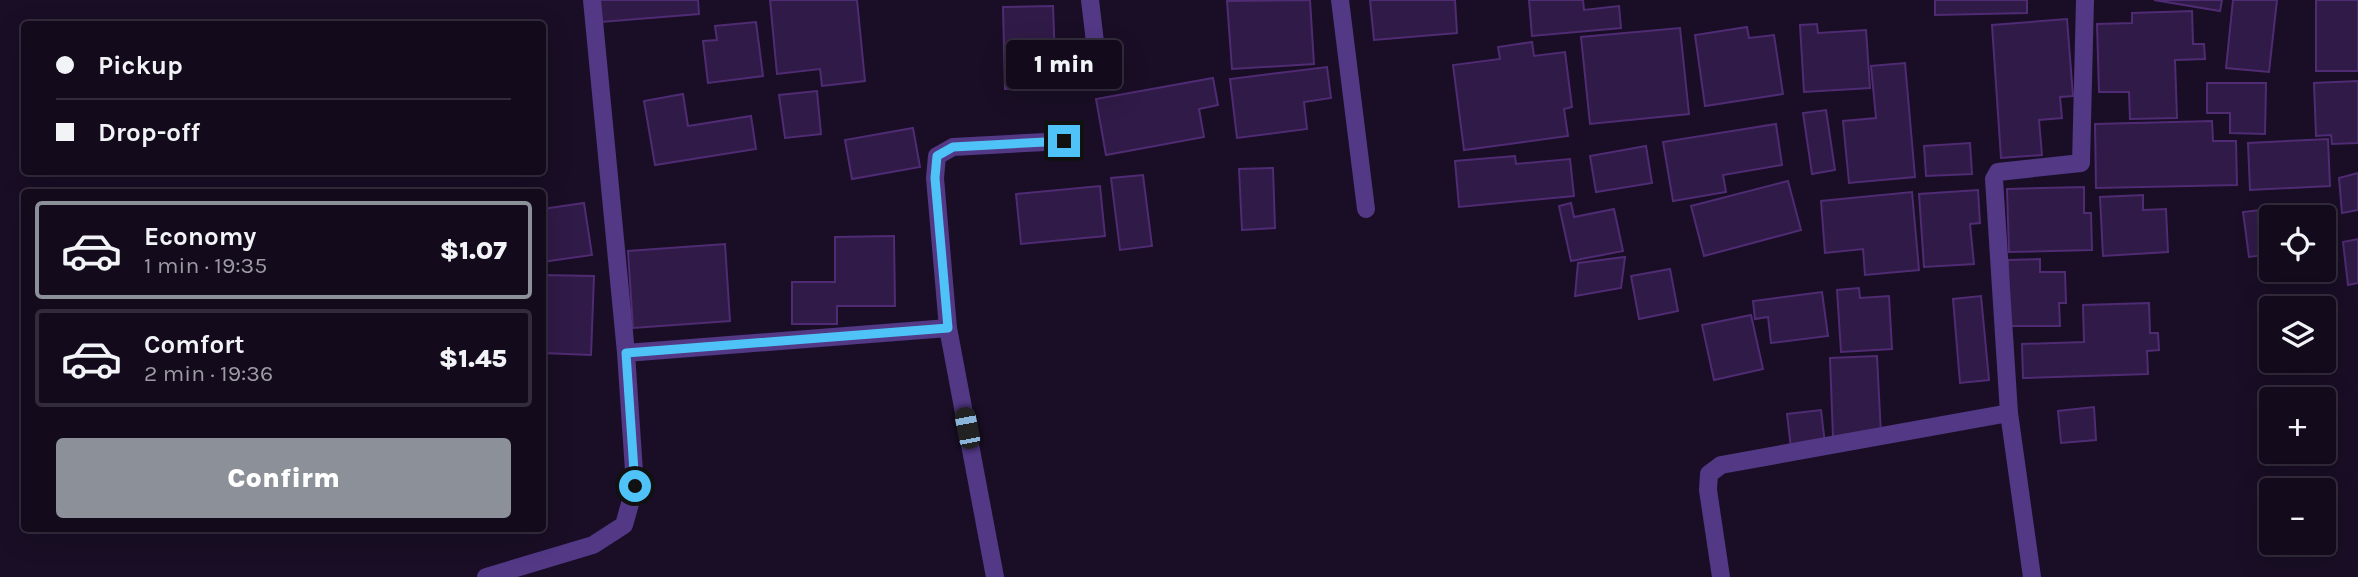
<!DOCTYPE html>
<meta charset="utf-8">
<style>
:root{--surface:#130a1c;--page:#201829;--text:#f1f3f6;--muted:#9d9aa3;--line:#322b3b;--accent:#8c9099}
body{margin:0;font-family:Karla,sans-serif;background:var(--page);color:var(--text);height:100vh;display:flex;flex-direction:column;font-size:26px;white-space:nowrap}
*{box-sizing:border-box;margin:0}
p{font-size:23px;color:var(--muted)}
.icon{flex:none;width:38px;height:38px;fill:none;stroke:currentColor;stroke-width:2;stroke-linecap:round;stroke-linejoin:round}
.map{position:relative;flex:1;overflow:hidden}
.details{position:absolute;left:21px;top:189px;width:525px;height:343px;display:flex;flex-direction:column;background:var(--surface);border-radius:7px;box-shadow:0 7px 28px #0002,0 0 0 2px var(--line)}
.details>*{flex:none}
.hud{position:absolute;left:21px;top:21px;width:525px;height:154px;border-radius:7px;box-shadow:0 7px 28px #0002,0 0 0 2px var(--line);display:grid;align-content:center;height:154px;padding:0 35px;background:var(--surface)}
.controls{position:absolute;left:2259px;top:205px;display:grid;gap:14px}
.controls a{display:grid;place-items:center;width:77px;height:77px;border-radius:7px;background:var(--surface);box-shadow:0 7px 28px #0002,0 0 0 2px var(--line);font-size:35px}
.end{position:absolute;width:32px;height:32px;margin:-16px;border:9px solid #4fc3f7;background:#111;box-shadow:0 0 0 4px #111}
.from{border-radius:50%}
.bubble{position:absolute;height:49px;border-radius:7px;background:var(--surface);box-shadow:0 7px 28px #0002,0 0 0 2px var(--line);font-size:23px;font-weight:800;line-height:49px;text-align:center}
.car{position:absolute;width:21px;height:42px;margin:-21px -10px;border-radius:9px;box-shadow:0 0 5px 2px #0007;background:linear-gradient(#222 24%,#8ab4d8 0 40%,#222 0 76%,#8ab4d8 0 86%,#222 0)}
.hud b{display:flex;align-items:center;gap:24px;height:66px;font-size:26px}
.hud b+b{border-top:2px solid var(--line)}
.hud i{width:18px;height:18px;background:var(--text)}
ul{padding:12px 0 0;list-style:none}
li{display:flex;align-items:center;gap:21px;height:98px;margin:0 14px 10px;padding:0 21px;border:4px solid var(--line);border-radius:7px}
li div{flex:1}
li b{display:block;font-size:26px}
li em{font-style:normal;font-weight:800}
li.current{border-color:var(--accent)}
li>.icon{width:63px;height:63px;stroke-width:1.5}
.button{display:flex;gap:14px;margin-top:auto;padding:14px 35px}
.button a{flex:1;height:80px;border-radius:7px;background:var(--accent);color:#fff;font-size:28px;font-weight:800;line-height:80px;text-align:center}
.map>svg:first-child{display:block}
</style>
<div class="map">
<svg width="2358" height="577" viewBox="0 0 2358 577">
<rect width="100%" height="100%" fill="#190e25"/>
<path fill="#301a47" stroke="#4f2b73" stroke-width="2" d="M599 0H698L699 14 601 22Z
M770 0H857L865 81 822 86 820 69 777 74Z
M1310 0 1314 64 1232 69 1227 1Z
M1370 0H1455L1457 33 1374 40Z
M1529 0H1583L1584 10 1619 6 1621 28 1532 36Z
M1935 0H2027V13L1935 15Z
M2154 0H2222L2220 11Z
M2233 0H2277L2269 72 2226 68Z
M2316 0H2358V71H2316Z
M1053 6 1056 87 1005 89 1003 7Z
M2192 11 2193 44H2204L2205 59 2175 60 2177 118 2130 119 2129 92H2099L2097 24 2132 23V13Z
M2067 19 2073 96 2060 97 2062 118 2039 120 2042 155 2001 158 1992 25Z
M756 22 763 76 708 83 703 41 717 40 715 26Z
M1817 24 1818 33 1866 30 1870 88 1804 92 1800 25Z
M1747 27 1749 38 1774 35 1783 94 1705 106 1695 35Z
M1680 28 1689 114 1590 124 1581 37Z
M1532 42 1534 56 1565 52 1572 107 1564 109 1568 136 1464 150 1453 65 1500 59 1498 47Z
M1905 63 1915 177 1849 183 1843 121 1876 118 1871 66Z
M1327 67 1331 98 1304 102 1307 129 1237 138 1230 79Z
M1213 78 1218 105 1199 109 1204 137 1106 155 1096 99Z
M2358 81V143L2332 144 2331 135 2316 136 2314 83Z
M2207 83H2266L2265 134 2230 133V113H2207Z
M817 91 821 134 785 138 779 95Z
M683 94 688 126 751 116 756 149 655 165 644 101Z
M1826 110 1835 170 1812 174 1803 113Z
M2212 121 2213 141H2236L2237 185 2096 188 2095 124Z
M1776 124 1782 165 1723 175 1726 192 1673 201 1663 142Z
M913 128 920 167 852 179 845 140Z
M2328 139 2330 186 2250 190 2248 143Z
M1970 143 1972 174 1926 176 1924 146Z
M1646 146 1652 183 1596 192 1590 156Z
M1515 156 1516 164 1570 159 1574 196 1459 207 1455 161Z
M1273 168 1275 228 1242 230 1239 169Z
M2358 173V210L2342 213 2339 178Z
M1143 175 1152 246 1120 250 1111 178Z
M1788 181 1801 230 1704 256 1691 206Z
M1100 186 1105 236 1021 244 1016 194Z
M2084 187V213H2091L2092 250 2009 252 2007 189Z
M1978 190 1980 223 1970 224 1974 264 1924 267 1919 194Z
M1912 192 1919 270 1865 275 1863 249 1825 253 1821 201Z
M2143 195V210L2166 209 2168 252 2103 256 2100 197Z
M584 203 592 255 542 262V209Z
M1571 203 1574 217 1614 209 1623 251 1571 261 1559 206Z
M2268 209 2272 254 2249 257 2243 212Z
M894 236 895 306H837V324H792V282H835V237Z
M2358 239V283L2348 285 2343 242Z
M725 244 730 321 633 328 628 251Z
M1625 257 1621 288 1575 296 1578 263Z
M2040 259V272H2065L2066 303H2059L2060 326H2009L2008 260Z
M1670 269 1678 311 1639 319 1631 276Z
M542 275 594 276 591 355 542 353Z
M1859 288 1860 298 1889 296 1892 349 1841 352 1837 290Z
M1822 292 1828 336 1771 343 1768 317 1755 319 1753 301Z
M1981 296 1989 380 1960 383 1953 299Z
M2149 303 2150 333H2158L2159 350 2147 351 2148 374 2023 378 2022 344 2084 342 2083 305Z
M1751 315 1763 369 1714 380 1702 325Z
M1877 356 1881 435 1833 437 1830 358Z
M2094 407 2096 440 2061 443 2058 411Z
M1821 410 1825 444 1791 448 1787 414Z"/>
<g fill="none" stroke-linecap="round" stroke-linejoin="round">
<path stroke="#523885" stroke-width="18" d="M1090 0 1098 67
M1340 0 1366 209
M626 353 948 328
M486 577 593 545 624 525 635 486 626 353 592 0
M995 577 948 328 935 178 937 156 953 147 1064 141
M1721 577 1708 490 1709 474 1721 465 2009 413
M2032 577 2009 413 1994 179 1998 172 2081 163 2085 0"/>
</g>
<g fill="none" stroke-linecap="round" stroke-linejoin="round">
<path stroke="#4fc3f7" stroke-width="9" d="M635 486 626 353 948 328 935 178 937 156 953 147 1064 141"/>
</g>
</svg>
<div class="controls">
<a><svg class="icon" aria-label="locate" viewBox="0 0 24 24"><circle cx="12" cy="12" r="6"/><path d="M12 2v4M12 18v4M2 12h4M18 12h4"/></svg></a>
<a><svg class="icon" aria-label="layers" viewBox="0 0 24 24"><path d="M12 4l9 5-9 5-9-5zM3 14l9 5 9-5"/></svg></a>
<a>+</a>
<a>−</a>
</div>
<i class="end from" style="left:635px;top:486px"></i>
<i class="end" style="left:1064px;top:141px"></i>
<div class="bubble" style="left:1006px;top:40px;width:116px">1 min</div>
<i class="car" style="left:967px;top:428px;rotate:349deg"></i>
<div class="hud">
<b><i class="from"></i>Pickup</b>
<b><i></i>Drop-off</b>
</div>
<section class="details">
<ul>
<li class="current"><svg class="icon" aria-label="car" viewBox="0 0 24 24"><path d="M5 17H2v-5l4-1 3-4h7l3 4 3 1v5h-3M9 17h6M6 11h13"/><circle cx="7" cy="17" r="2"/><circle cx="17" cy="17" r="2"/></svg><div><b>Economy</b><p>1 min · 19:35</p></div><em>$1.07</em></li>
<li><svg class="icon" aria-label="car" viewBox="0 0 24 24"><path d="M5 17H2v-5l4-1 3-4h7l3 4 3 1v5h-3M9 17h6M6 11h13"/><circle cx="7" cy="17" r="2"/><circle cx="17" cy="17" r="2"/></svg><div><b>Comfort</b><p>2 min · 19:36</p></div><em>$1.45</em></li>
</ul>
<div class="button"><a>Confirm</a></div>
</section>
</div>
